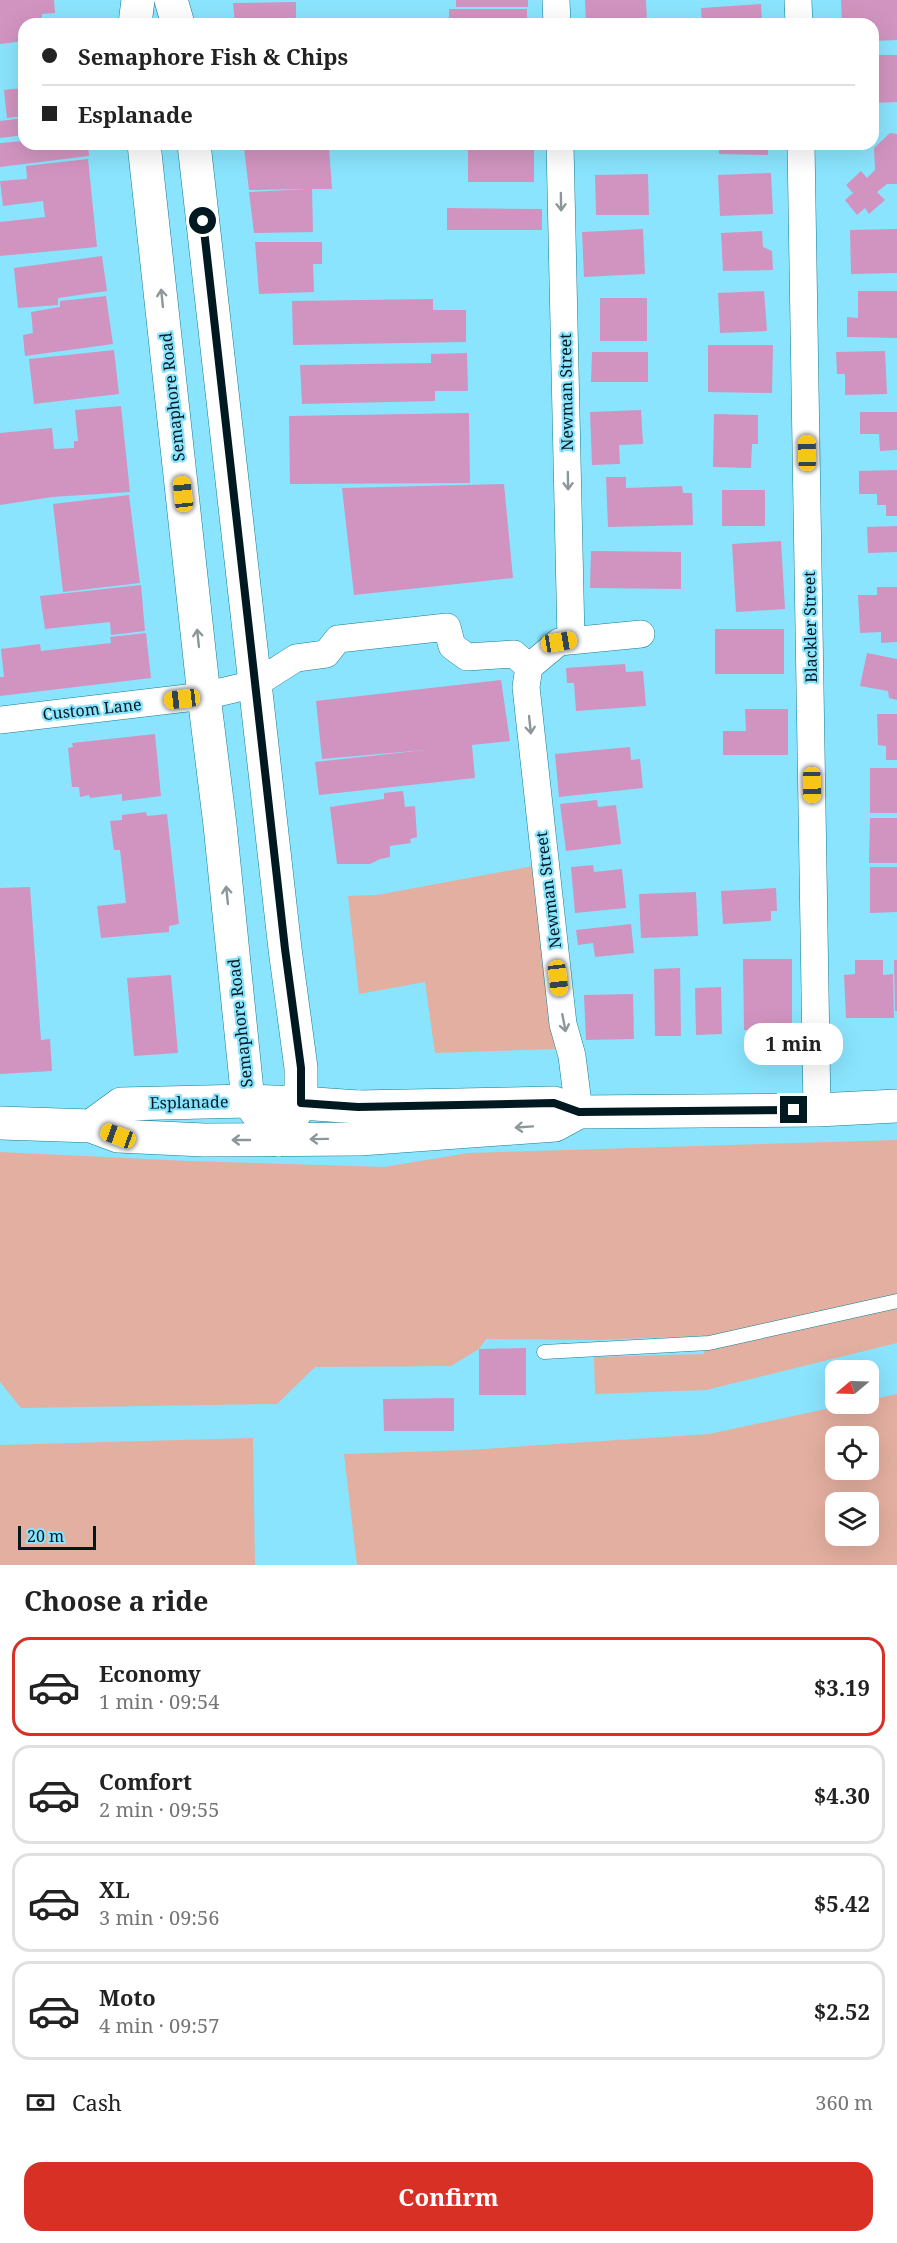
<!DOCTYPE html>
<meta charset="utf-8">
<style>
:root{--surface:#fff;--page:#f6f6f6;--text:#222;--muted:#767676;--line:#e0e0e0;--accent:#d93025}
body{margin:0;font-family:"Noto Serif",serif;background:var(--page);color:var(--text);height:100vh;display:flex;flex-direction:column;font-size:22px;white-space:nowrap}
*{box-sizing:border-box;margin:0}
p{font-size:20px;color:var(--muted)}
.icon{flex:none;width:33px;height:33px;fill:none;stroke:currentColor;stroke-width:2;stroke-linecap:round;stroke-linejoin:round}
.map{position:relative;height:1565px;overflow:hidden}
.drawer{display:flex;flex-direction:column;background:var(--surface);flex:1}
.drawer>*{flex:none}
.banner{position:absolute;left:18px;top:18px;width:861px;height:132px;border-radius:18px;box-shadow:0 6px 24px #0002;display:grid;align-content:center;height:132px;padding:0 24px;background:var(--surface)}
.needle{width:39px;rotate:251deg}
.fabs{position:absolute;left:825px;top:1360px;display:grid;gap:12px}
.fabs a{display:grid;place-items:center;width:54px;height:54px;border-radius:12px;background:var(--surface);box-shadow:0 6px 24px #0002;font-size:30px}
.scale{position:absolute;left:18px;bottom:15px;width:78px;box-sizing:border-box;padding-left:6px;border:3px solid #00181f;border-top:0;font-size:16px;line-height:21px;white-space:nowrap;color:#00181f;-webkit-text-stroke:4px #8ae4fd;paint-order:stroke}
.end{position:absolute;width:27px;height:27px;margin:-14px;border:8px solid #00181f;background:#fff;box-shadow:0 0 0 3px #fff}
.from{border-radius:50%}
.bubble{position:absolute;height:42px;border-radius:18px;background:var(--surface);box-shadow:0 6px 24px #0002;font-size:20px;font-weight:700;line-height:42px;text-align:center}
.car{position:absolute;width:18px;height:36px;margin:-18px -9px;border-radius:8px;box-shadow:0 0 4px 2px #0007;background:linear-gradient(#f5c518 24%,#345 0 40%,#f5c518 0 76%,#345 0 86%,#f5c518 0)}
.banner b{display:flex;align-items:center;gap:21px;height:57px;font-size:22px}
.banner b+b{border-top:2px solid var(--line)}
.banner i{width:15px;height:15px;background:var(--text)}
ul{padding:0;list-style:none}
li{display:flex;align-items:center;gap:18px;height:99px;margin:0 12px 9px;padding:0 12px;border:3px solid var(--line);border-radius:18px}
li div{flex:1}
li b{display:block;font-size:22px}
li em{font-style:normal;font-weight:700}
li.current{border-color:var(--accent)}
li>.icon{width:54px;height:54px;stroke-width:1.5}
h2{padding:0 24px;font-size:27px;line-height:72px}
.pay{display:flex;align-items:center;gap:15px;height:66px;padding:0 24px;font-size:22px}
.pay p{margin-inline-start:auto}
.button{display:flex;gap:12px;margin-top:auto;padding:12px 24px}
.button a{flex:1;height:69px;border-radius:18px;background:var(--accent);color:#fff;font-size:24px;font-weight:700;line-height:69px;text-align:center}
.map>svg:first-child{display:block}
</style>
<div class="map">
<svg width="897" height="1565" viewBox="0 0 897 1565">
<rect width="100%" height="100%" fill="#8ae4fd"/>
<path fill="#e3afa0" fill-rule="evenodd" d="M533 866 555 1049 435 1053 425 982 359 994 348 896 377 895Z
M897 1140V1343L706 1390 595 1394 594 1357 704 1354 703 1336 596 1340 486 1339 479 1349 451 1366 315 1367 277 1404 21 1408 0 1382V1152L188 1161 384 1167 468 1153Z
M897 1394V1565H357L344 1454 467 1450 709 1434 849 1404H868L869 1400ZM836 1437H868V1470H836ZM836 1503H868V1536H836Z
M253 1438 255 1565H0V1445Z"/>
<path fill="#d194c0" d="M0 0H54L55 13 42 14V24H24V41L0 44Z
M456 0H528V7H456Z
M585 0H646L647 24H586Z
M841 0H897V40L873 41V24H842Z
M296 2V24H235L233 3Z
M761 4 762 24H702L701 8Z
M449 9H527V24H449Z
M873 55H897V102L873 103Z
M24 88V116L7 118 4 90Z
M24 118V135L0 138V121Z
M890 133 897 134V184H887L877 192 885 200 869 214 865 208 857 215 845 200 853 193 846 185 861 171 867 178 875 170 874 148Z
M24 141V144H88L89 156 0 167V143Z
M243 144H338V147H329L332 189H312L313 232 254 233 249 192 308 189 249 190 244 148 297 146H244Z
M461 144H534V182H468V148H461Z
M597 144H657V150H597Z
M719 144H768V155L719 154Z
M88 159 97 247 0 256V222L45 217 43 201 3 206 0 181 27 179 26 166Z
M771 173 773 214 720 216 718 175Z
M648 174 649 215H596L595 175Z
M447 208 542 209V230H447Z
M643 229 645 274 584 277 582 232Z
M897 229V273L851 274 850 230Z
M762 231 763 247 772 251 773 270 723 271 721 233Z
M255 242H322V264H313L314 292 259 294Z
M102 256 107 291 58 298V305L18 308 14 268Z
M764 291 767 331 720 333 718 293Z
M858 291H897V338L847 337V317L858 318Z
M106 296 113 344 25 356 23 335 33 333 31 312 60 307V301Z
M600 298H647V341H600Z
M433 299V310H466V342L293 345 292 301Z
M708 345H773L772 393 708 392Z
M114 350 119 394 34 404 29 359Z
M885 351 887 394 845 395V374H837L836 352Z
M592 352H648V382H591Z
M467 353 468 391H435V401L302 404 300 365 431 363V354Z
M121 406 130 492 52 497 0 505V433L52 428 54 449 74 448V441H78L75 410Z
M641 410 643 444 619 445 620 464 592 465 590 412Z
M860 412H897V450L880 451 879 434H860Z
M469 413 470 483 290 484 289 416Z
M714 414 758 415V444H752L751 468 713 467Z
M897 470V516H886V505H877V494H859V471Z
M606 477H626V488L682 486 683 493H692L693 525 608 527Z
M504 484 513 578 354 595 342 488Z
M722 490H765V526H722Z
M129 495 140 583 63 592 53 504Z
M897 526V552L868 553 867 527Z
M781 541 785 609 736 612 732 544Z
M591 551 681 552V589L590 588Z
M141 585 145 631 111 635 110 622 45 629 40 596Z
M877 587H897V642L881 643V632L860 633 858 595H877Z
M715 629H784V674H715Z
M146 633 151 678 0 696V677H4L1 649 40 644 41 651 111 643 110 637Z
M867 653 897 659V700L889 698 888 691 860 686Z
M625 664 626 672 643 671 646 706 576 711 574 683H567L566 668Z
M501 680 510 741 472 745 475 778 319 795 315 762 425 750 322 759 316 701Z
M745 709H788V755H723V731H746Z
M877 714H897V760H886V746L878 745Z
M155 734 161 796 122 801V794L90 798 89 795 80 797 79 787H72L68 748 73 747 72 743Z
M630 747 631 760 640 759 643 788 559 797 555 754Z
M870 768H897V813H870Z
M403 791 405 807 415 806 417 837 410 839 411 843 390 846V857L380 859 370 864H337L330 807 384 799V793Z
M597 800 598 807 616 805 621 844 566 851 560 804Z
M146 812 147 816 167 814 179 924 169 926V932L101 938 97 906 126 903 120 850H114L110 821 122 820V815Z
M870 818H897V863H869Z
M593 865 594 872 622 869 626 908 575 913 571 867Z
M870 867H897V912L870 913Z
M30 887 41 1040 50 1039 52 1071 0 1074V888Z
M776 888 777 911H771V921L723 924 721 891Z
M696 892 698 936 641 938 639 894Z
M631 924 634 953 595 957 593 943 578 945 576 930Z
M743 959H792V1030H744Z
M855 960H883V975L893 974 894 1018H846L844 975 855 974Z
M894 960H897V1011H895Z
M680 968 681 1036H655L654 969Z
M171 975 178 1053 134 1056 127 978Z
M721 987 722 1034 696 1035 695 988Z
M633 994 634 1039 586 1040 584 995Z
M526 1348V1395H479V1349Z
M454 1398V1431H384L383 1399Z"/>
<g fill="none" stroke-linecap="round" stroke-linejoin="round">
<g stroke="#147c93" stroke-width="15">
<path id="service" d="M544 1352 709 1343 897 1301"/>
</g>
<g stroke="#147c93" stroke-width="28">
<path id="minor" d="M556 0 557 24
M798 0 799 24
M560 144 571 639
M801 144 817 1110
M529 667 526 687 563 1024 572 1056 579 1112
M0 720 204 696 255 684 296 658 326 654 338 639 447 627 452 646 467 657 514 654 529 667 559 642 641 634"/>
</g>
<g stroke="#147c93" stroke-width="34">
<path id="tertiary" d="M358 1107 554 1103 579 1112 817 1110 897 1106
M0 1123 91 1126 118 1136 204 1140 360 1139 555 1125 579 1112
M91 1126 121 1104 248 1101 301 1103"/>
</g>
<g stroke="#147c93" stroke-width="34">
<path id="secondary" d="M171 0 178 24
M135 24 138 0
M144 144 204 696 220 825 248 1101 278 1140 301 1103V1068L285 949 194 144
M301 1103 358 1107"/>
</g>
<use href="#service" stroke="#fff" stroke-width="14"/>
<use href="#minor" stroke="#fff" stroke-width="27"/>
<use href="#tertiary" stroke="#fff" stroke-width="33"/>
<use href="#secondary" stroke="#fff" stroke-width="33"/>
</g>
<defs><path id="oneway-shaft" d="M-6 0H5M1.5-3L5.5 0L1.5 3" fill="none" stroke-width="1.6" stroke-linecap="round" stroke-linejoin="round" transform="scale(1.5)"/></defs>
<g stroke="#8c979a">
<use href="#oneway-shaft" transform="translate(561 202) rotate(89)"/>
<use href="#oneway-shaft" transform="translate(162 298) rotate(-96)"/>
<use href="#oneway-shaft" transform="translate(568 481) rotate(89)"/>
<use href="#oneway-shaft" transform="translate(198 638) rotate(-96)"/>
<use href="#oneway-shaft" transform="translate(530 725) rotate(84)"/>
<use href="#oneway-shaft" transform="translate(227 895) rotate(-96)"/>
<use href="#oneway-shaft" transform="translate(564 1023) rotate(79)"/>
<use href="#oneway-shaft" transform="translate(524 1127) rotate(176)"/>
<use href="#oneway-shaft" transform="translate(319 1139) rotate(179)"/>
<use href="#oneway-shaft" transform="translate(241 1140) rotate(-180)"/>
</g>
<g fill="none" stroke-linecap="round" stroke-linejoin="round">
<path stroke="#00181f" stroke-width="8" d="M203 221 285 949 301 1068V1103L358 1107 554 1103 579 1112 794 1110"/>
</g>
<g text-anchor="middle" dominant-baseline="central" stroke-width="4.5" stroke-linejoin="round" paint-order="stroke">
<g font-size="16" fill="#00181f" stroke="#8ae4fd">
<text transform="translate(566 392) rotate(-91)">Newman Street</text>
<text transform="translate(172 397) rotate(-96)">Semaphore Road</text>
<text transform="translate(810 627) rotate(-91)">Blackler Street</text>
<text transform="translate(92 709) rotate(-6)">Custom Lane</text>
<text transform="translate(548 890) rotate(-97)">Newman Street</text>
<text transform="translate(240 1023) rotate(-96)">Semaphore Road</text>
<text transform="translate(189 1102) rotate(-1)">Esplanade</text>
</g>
</g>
</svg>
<div class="fabs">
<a><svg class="needle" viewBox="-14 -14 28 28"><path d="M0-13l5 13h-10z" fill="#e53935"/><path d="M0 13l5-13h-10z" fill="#767676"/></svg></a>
<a><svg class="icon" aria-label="locate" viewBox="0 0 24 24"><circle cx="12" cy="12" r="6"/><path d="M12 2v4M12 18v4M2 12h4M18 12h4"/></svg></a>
<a><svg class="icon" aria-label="layers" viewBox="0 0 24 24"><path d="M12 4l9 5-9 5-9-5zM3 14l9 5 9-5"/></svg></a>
</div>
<div class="scale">20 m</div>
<i class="end from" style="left:203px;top:221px"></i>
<i class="end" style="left:794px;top:1110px"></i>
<div class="bubble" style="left:744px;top:1023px;width:99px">1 min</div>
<i class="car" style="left:807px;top:453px;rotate:359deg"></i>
<i class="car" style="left:183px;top:494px;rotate:354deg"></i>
<i class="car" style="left:559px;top:642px;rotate:81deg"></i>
<i class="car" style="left:182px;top:699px;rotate:263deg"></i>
<i class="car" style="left:812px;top:785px;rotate:179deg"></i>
<i class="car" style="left:558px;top:978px;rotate:173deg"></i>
<i class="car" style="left:118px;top:1136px;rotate:290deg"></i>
<div class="banner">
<b><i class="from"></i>Semaphore Fish &amp; Chips</b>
<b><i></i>Esplanade</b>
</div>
</div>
<section class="drawer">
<h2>Choose a ride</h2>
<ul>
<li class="current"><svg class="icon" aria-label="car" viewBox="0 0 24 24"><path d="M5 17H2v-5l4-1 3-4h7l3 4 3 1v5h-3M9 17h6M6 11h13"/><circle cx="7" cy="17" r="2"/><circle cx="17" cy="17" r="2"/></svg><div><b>Economy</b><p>1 min · 09:54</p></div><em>$3.19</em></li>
<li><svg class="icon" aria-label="car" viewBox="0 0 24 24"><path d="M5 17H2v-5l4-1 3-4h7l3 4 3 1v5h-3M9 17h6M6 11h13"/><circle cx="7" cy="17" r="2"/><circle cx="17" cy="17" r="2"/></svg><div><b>Comfort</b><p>2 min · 09:55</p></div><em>$4.30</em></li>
<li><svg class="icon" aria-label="car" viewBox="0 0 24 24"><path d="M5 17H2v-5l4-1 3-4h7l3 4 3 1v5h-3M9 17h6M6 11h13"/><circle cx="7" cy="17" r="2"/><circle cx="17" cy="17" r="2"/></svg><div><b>XL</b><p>3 min · 09:56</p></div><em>$5.42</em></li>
<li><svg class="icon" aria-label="car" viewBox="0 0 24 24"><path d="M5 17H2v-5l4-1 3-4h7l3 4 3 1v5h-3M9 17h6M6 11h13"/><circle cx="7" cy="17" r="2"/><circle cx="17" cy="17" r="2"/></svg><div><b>Moto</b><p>4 min · 09:57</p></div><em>$2.52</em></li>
</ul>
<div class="pay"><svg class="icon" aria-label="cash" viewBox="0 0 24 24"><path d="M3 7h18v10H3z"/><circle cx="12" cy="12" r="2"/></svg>Cash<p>360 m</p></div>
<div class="button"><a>Confirm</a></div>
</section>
